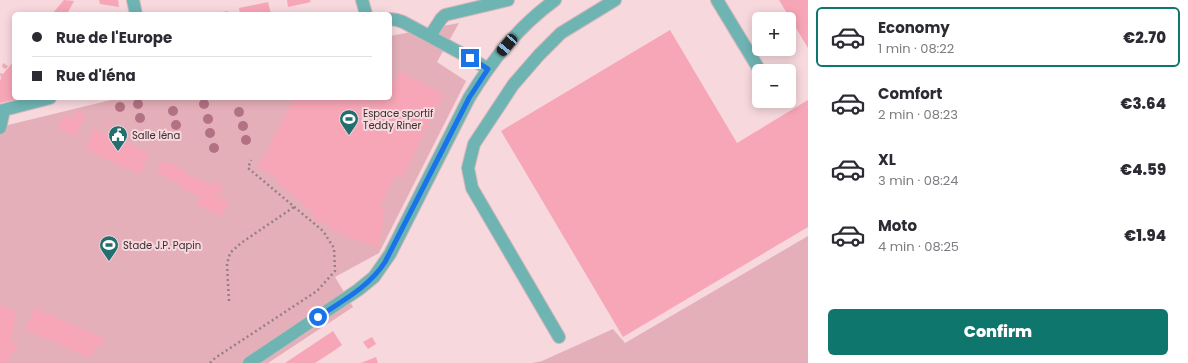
<!DOCTYPE html>
<meta charset="utf-8">
<style>
:root{--surface:#fff;--page:#f2f2f3;--text:#2b2b33;--muted:#7c7c81;--line:#e1e1e2;--accent:#0f766e}
body{margin:0;font-family:Poppins,sans-serif;background:var(--page);color:var(--text);height:100vh;display:flex;flex-direction:column;font-size:15px;white-space:nowrap}
*{box-sizing:border-box;margin:0}
p{font-size:13px;color:var(--muted)}
.icon{flex:none;width:22px;height:22px;fill:none;stroke:currentColor;stroke-width:2;stroke-linecap:round;stroke-linejoin:round}
.map{position:relative;flex:1;overflow:hidden}
.details{display:flex;flex-direction:column;background:var(--surface);width:380px}
.details>*{flex:none}
.guide{position:absolute;left:12px;top:12px;width:380px;height:88px;border-radius:6px;box-shadow:0 2px 10px #0003;display:grid;align-content:center;height:88px;padding:0 20px;background:var(--surface)}
.controls{position:absolute;left:752px;top:12px;display:grid;gap:8px}
.controls a{display:grid;place-items:center;width:44px;height:44px;border-radius:6px;background:var(--surface);box-shadow:0 2px 10px #0003;font-size:20px}
.end{position:absolute;width:18px;height:18px;margin:-9px;border:5px solid #1a73e8;background:#fff;box-shadow:0 0 0 2px #fff}
.from{border-radius:50%}
.car{position:absolute;width:12px;height:24px;margin:-12px -6px;border-radius:5px;box-shadow:0 0 3px 1px #0007;background:linear-gradient(#222 24%,#8ab4d8 0 40%,#222 0 76%,#8ab4d8 0 86%,#222 0)}
.guide b{display:flex;align-items:center;gap:14px;height:38px;font-size:15px}
.guide b+b{border-top:1px solid var(--line)}
.guide i{width:10px;height:10px;background:var(--text)}
ul{padding:7px 0 0;list-style:none}
li{display:flex;align-items:center;gap:12px;height:60px;margin:0 8px 6px;padding:0 12px;border:2px solid transparent;border-radius:6px}
li div{flex:1}
li b{display:block;font-size:15px}
li em{font-style:normal;font-weight:800}
li.current{border-color:var(--accent)}
li>.icon{width:36px;height:36px;stroke-width:1.5}
.action{display:flex;gap:8px;margin-top:auto;padding:8px 20px}
.action a{flex:1;height:46px;border-radius:6px;background:var(--accent);color:#fff;font-size:16px;font-weight:800;line-height:46px;text-align:center}
main{display:flex;flex:1;min-height:0}
.map>svg:first-child{display:block}
</style>
<main>
<div class="map">
<svg width="808" height="363" viewBox="0 0 808 363">
<rect width="100%" height="100%" fill="#f6d8dd"/>
<path fill="#e5afb9" d="M459 23 437 62 466 81 379 253 335 277 353 307 268 363H0V127L119 98H390V36Z
M808 236V363H532L542 361 613 329 625 343Z"/>
<path fill="#f7a6b7" d="M64 0 74 1 67 14H52Z
M99 0H118L119 7 100 4Z
M287 0H310L311 2 288 7Z
M779 0H808V48Z
M268 2 271 14H240L239 8Z
M228 11 229 14H216V13Z
M670 30 737 143 808 100V227L623 337 501 131Z
M14 61V98L18 99 0 103V80L1 79 0 73 3 74Z
M3 63 8 66 6 69 2 67Z
M400 72 444 94 401 179 395 176 379 208 385 210 379 247 350 238 334 230 323 220 320 224 311 216 314 213 276 181 278 178 258 168 294 98H361L373 104 376 98H390V80L395 82Z
M76 111 85 115 76 136 58 128 64 115 72 119Z
M104 120 110 123 108 126 103 123Z
M93 128 149 153 145 162 146 163 145 165H144L140 174 87 150 88 139H91Z
M162 161 172 165 173 163 177 164 176 167 186 171 185 173 214 186 216 181 221 184 216 196 229 201 222 216 196 205 200 196 179 187 180 184 157 173 160 166H159V164H161Z
M221 187 225 188 222 194 218 192Z
M0 305 16 312 11 341 18 344V347L5 363H0Z
M35 308 105 339 101 347 96 345 90 358 56 343 57 342 55 341 54 342 25 330Z
M333 331 342 345 332 352 315 363H285Z
M372 337 376 344 368 349 363 342Z
M376 357 378 363H361Z"/>
<g fill="none" stroke-linecap="round" stroke-linejoin="round">
<g stroke="#d0b6ba" stroke-width="14">
<path id="minor" d="M133 0 136 14
M362 0 366 14
M717 0 760 71
M390 19 397 20 403 22 470 58 488 69
M430 36 441 19 445 15 508 0
M0 111 50 98
M0 128 4 110
M559 337 472 188 468 168 474 144 513 85 539 55 561 33 615 0
M249 363 358 290 374 277 390 254 469 98C493 59 518 27 555 0"/>
</g>
<path stroke="#948083" stroke-width="2.5" stroke-dasharray="2 3" stroke-linecap="butt" d="M229 301 227 264 230 253 241 243 294 207
M210 363 215 358 317 291 335 271 334 248 323 231 248 168 251 160"/>
<use href="#minor" stroke="#6eb4b3" stroke-width="12"/>
</g>
<g fill="#b27284">
<circle cx="138" cy="104" r="5"/>
<circle cx="204" cy="104" r="5"/>
<circle cx="120" cy="107" r="5"/>
<circle cx="173" cy="111" r="5"/>
<circle cx="239" cy="112" r="5"/>
<circle cx="140" cy="118" r="5"/>
<circle cx="208" cy="119" r="5"/>
<circle cx="176" cy="125" r="5"/>
<circle cx="243" cy="126" r="5"/>
<circle cx="210" cy="133" r="5"/>
<circle cx="246" cy="140" r="5"/>
<circle cx="214" cy="148" r="5"/>
</g>
<g fill="none" stroke-linecap="round" stroke-linejoin="round">
<path stroke="#1a73e8" stroke-width="5" d="M318 317C342 301 369 287 385 262L469 98 488 69 470 58"/>
</g>
<defs>
<g id="stadium-pin" transform="scale(1)"><path d="M0 17L-7.5 6A9.5 9.5 0 1 1 7.5 6Z" fill="#236f6f" stroke="#f6d8dd"/><path d="M0-5a6.5 5 0 1 0 0 10a6.5 5 0 1 0 0-10ZM-3.5-1.8h7v3.6h-7Z" fill="#fff"/></g>
<g id="civic-pin" transform="scale(1)"><path d="M0 17L-7.5 6A9.5 9.5 0 1 1 7.5 6Z" fill="#236f6f" stroke="#f6d8dd"/><path d="M-.6-6.5H3V-4.5H.6V-3L4-1V1h2V6H-6V1h2V-1L-.6-3ZM-1.2 2.5V6h2.4V2.5Z" fill="#fff"/></g>
</defs>
<g fill-rule="evenodd">
<use href="#stadium-pin" x="349" y="119"/>
<use href="#civic-pin" x="118" y="135"/>
<use href="#stadium-pin" x="109" y="245"/>
</g>
<g text-anchor="middle" dominant-baseline="central" stroke-width="4" stroke-linejoin="round" paint-order="stroke">
<g font-size="10" fill="#3a2e30" stroke="#f6d8dd" text-anchor="start">
<text x="363" y="113">Espace sportif<tspan x="363" dy="12">Teddy Riner</tspan></text>
<text x="132" y="135">Salle Iéna</text>
<text x="123" y="245">Stade J.P. Papin</text>
</g>
</g>
</svg>
<div class="controls">
<a>+</a>
<a>−</a>
</div>
<i class="end from" style="left:318px;top:317px"></i>
<i class="end" style="left:470px;top:58px"></i>
<i class="car" style="left:507px;top:45px;rotate:220deg"></i>
<div class="guide">
<b><i class="from"></i>Rue de l'Europe</b>
<b><i></i>Rue d'Iéna</b>
</div>
</div>
<section class="details">
<ul>
<li class="current"><svg class="icon" aria-label="car" viewBox="0 0 24 24"><path d="M5 17H2v-5l4-1 3-4h7l3 4 3 1v5h-3M9 17h6M6 11h13"/><circle cx="7" cy="17" r="2"/><circle cx="17" cy="17" r="2"/></svg><div><b>Economy</b><p>1 min · 08:22</p></div><em>€2.70</em></li>
<li><svg class="icon" aria-label="car" viewBox="0 0 24 24"><path d="M5 17H2v-5l4-1 3-4h7l3 4 3 1v5h-3M9 17h6M6 11h13"/><circle cx="7" cy="17" r="2"/><circle cx="17" cy="17" r="2"/></svg><div><b>Comfort</b><p>2 min · 08:23</p></div><em>€3.64</em></li>
<li><svg class="icon" aria-label="car" viewBox="0 0 24 24"><path d="M5 17H2v-5l4-1 3-4h7l3 4 3 1v5h-3M9 17h6M6 11h13"/><circle cx="7" cy="17" r="2"/><circle cx="17" cy="17" r="2"/></svg><div><b>XL</b><p>3 min · 08:24</p></div><em>€4.59</em></li>
<li><svg class="icon" aria-label="car" viewBox="0 0 24 24"><path d="M5 17H2v-5l4-1 3-4h7l3 4 3 1v5h-3M9 17h6M6 11h13"/><circle cx="7" cy="17" r="2"/><circle cx="17" cy="17" r="2"/></svg><div><b>Moto</b><p>4 min · 08:25</p></div><em>€1.94</em></li>
</ul>
<div class="action"><a>Confirm</a></div>
</section>
</main>
